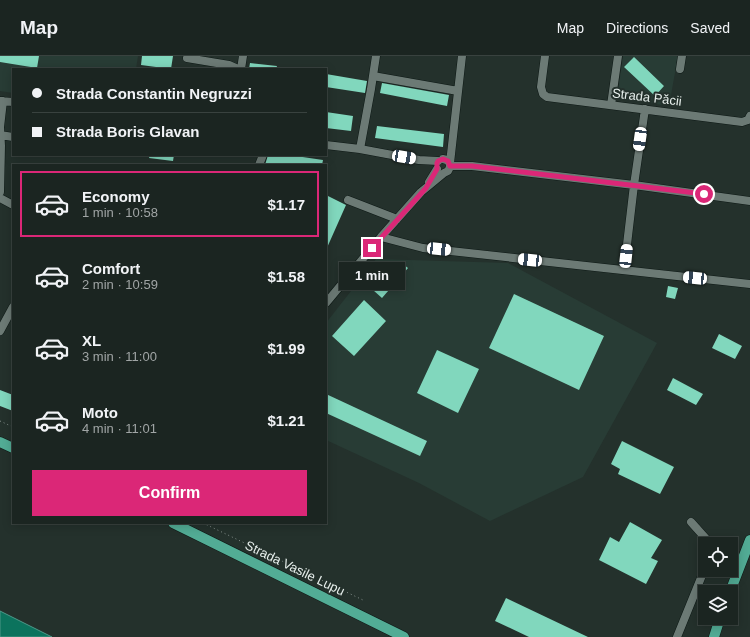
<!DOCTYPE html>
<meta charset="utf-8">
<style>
:root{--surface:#1b2521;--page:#242d2a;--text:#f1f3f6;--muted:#a0a5a5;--line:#39423f;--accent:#db2777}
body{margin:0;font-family:Helvetica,sans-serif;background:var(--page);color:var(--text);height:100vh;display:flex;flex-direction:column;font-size:15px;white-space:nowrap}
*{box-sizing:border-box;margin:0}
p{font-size:13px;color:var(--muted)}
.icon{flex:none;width:22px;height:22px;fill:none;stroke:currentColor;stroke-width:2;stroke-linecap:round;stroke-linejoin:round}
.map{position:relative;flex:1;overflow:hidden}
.side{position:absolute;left:12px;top:108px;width:315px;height:360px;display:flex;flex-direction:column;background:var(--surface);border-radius:0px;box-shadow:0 2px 10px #0003,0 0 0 1px var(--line)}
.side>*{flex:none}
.banner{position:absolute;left:12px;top:12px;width:315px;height:88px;border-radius:0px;box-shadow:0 2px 10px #0003,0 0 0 1px var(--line);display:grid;align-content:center;height:88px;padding:0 20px;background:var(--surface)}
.controls{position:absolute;left:698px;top:481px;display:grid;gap:8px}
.controls a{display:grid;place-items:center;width:40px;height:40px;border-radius:0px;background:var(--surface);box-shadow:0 2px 10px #0003,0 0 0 1px var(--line);font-size:20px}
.end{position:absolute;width:18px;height:18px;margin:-9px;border:5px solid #db2777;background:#fff;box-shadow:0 0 0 2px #fff}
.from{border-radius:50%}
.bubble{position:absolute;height:28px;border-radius:0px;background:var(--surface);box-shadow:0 2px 10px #0003,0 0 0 1px var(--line);font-size:13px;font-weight:600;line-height:28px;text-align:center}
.car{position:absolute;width:12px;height:24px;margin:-12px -6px;border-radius:5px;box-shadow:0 0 3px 1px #0007;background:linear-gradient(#fff 24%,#345 0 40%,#fff 0 76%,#345 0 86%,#fff 0)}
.banner b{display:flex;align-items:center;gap:14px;height:38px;font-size:15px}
.banner b+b{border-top:1px solid var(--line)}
.banner i{width:10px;height:10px;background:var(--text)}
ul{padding:7px 0 0;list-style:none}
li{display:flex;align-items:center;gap:12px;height:66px;margin:0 8px 6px;padding:0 12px;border:2px solid transparent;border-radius:0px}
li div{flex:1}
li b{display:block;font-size:15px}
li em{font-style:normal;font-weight:600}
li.selected{border-color:var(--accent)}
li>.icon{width:36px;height:36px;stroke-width:1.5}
.cta{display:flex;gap:8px;margin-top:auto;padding:8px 20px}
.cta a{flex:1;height:46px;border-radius:0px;background:var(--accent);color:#fff;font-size:16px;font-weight:600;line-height:46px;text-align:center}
header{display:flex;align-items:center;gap:24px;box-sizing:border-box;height:56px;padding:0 20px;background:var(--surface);border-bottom:1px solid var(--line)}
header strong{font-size:19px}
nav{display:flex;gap:22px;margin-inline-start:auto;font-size:14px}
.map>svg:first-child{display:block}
</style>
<header>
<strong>Map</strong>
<nav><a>Map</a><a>Directions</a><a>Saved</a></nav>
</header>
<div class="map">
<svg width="750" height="581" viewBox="0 0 750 581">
<rect width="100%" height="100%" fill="#24312c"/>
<path fill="#283c35" d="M0 0H138L136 13H13V37L0 35Z
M623 0H678L669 50 617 42Z
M376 203 508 207 657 287 583 421 490 465 419 427 326 384V267Z"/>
<path fill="#0c735d" stroke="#4d9888" d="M0 555 52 581H0Z"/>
<path fill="#81d7bd" d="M0 0H39L37 12 0 6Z
M142 0H173L171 13 141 9Z
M634 1 664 30 655 40 624 11Z
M250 7 277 10 276 13H249Z
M326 18 367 25 365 37 326 31Z
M382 27 449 39 447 50 380 37Z
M326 56 353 60 351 75 326 72Z
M377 70 444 78 443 91 375 82Z
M150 99H174L173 105 149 102Z
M268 99H289L323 104 322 109H265Z
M326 139 346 149 326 194Z
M399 205 408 212 382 242 373 234Z
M668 230 678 232 675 243 666 241Z
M514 238 604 280 579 334 489 292Z
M364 244 386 265 354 300 332 280Z
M719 278 742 290 735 303 712 292Z
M437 294 479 313 458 357 417 337Z
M673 322 703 338 696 349 667 334Z
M0 334 13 339V355L0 350Z
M326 338 427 385 420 400 326 357Z
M622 385 674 411 660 438 618 418 620 413 611 408Z
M630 466 662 484 651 502 658 505 646 528 599 504 610 481 619 486Z
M506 542 588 581H529L495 565Z"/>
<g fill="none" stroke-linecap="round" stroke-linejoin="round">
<g stroke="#0d1815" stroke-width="9">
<path id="minor" d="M545 0 541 31 543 38 547 41 742 66 748 64 750 60
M187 2 229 9 238 13
M241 13 243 0
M680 13 682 0
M373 20 458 35
M0 45 13 46
M611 49 618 0
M0 71 1 90 0 136
M0 71 3 45
M0 79 13 81
M326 89 360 93 419 104 438 105
M360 93 371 33 376 0
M450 107 462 0
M259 109 263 99
M450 110H472L634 129 750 145
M429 126 437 113
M0 142 13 149
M348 144 397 163
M381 181 423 192 750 228
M624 214 634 129 645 53
M326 247 381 181 421 136 444 117 448 115C452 109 450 104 443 103
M0 275 13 251
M691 466 708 485 709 488
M677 581 705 512"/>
</g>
<g stroke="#0d1815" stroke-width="11">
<path id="major" d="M0 386 13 392
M173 467 404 581
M730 536 750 484
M714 581 720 562"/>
</g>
<path stroke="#85908c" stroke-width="1" stroke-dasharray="1 3" stroke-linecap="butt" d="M0 365 13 371
M203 467 365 545"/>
<use href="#minor" stroke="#6c7a75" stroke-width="8"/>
<use href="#major" stroke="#52ac95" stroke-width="10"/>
</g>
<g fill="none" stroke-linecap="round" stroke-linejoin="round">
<path stroke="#db2777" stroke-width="5" d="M372 192 426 132 437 113V107L438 105 443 103 448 105 450 110H472L704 138"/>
</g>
<g text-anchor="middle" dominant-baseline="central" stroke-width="4" stroke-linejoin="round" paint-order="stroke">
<g font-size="13" fill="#e6eeeb" stroke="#24312c">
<text transform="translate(647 41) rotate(7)">Strada Păcii</text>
<text transform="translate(295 512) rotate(26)">Strada Vasile Lupu</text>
</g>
</g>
</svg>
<div class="controls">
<a><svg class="icon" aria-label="locate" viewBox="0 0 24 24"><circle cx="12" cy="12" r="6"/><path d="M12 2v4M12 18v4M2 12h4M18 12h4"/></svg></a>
<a><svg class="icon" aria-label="layers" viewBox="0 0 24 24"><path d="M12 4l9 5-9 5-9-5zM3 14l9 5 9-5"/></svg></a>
</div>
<i class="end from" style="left:704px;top:138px"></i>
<i class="end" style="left:372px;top:192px"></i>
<div class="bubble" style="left:339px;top:206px;width:66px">1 min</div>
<i class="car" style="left:640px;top:83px;rotate:188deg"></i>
<i class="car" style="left:404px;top:101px;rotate:100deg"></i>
<i class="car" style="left:439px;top:193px;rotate:96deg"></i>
<i class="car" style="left:626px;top:200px;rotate:6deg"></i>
<i class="car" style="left:530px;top:204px;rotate:276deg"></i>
<i class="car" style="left:695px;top:222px;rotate:276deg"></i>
<div class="banner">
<b><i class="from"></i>Strada Constantin Negruzzi</b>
<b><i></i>Strada Boris Glavan</b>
</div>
<section class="side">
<ul>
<li class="selected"><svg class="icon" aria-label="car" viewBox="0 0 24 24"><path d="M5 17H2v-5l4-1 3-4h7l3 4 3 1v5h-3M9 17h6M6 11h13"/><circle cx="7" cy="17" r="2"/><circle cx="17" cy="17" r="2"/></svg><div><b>Economy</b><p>1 min · 10:58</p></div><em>$1.17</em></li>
<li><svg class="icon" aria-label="car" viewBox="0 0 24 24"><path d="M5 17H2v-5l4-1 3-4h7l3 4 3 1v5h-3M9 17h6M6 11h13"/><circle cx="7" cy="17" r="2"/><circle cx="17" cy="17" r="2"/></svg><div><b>Comfort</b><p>2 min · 10:59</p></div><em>$1.58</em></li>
<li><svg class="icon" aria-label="car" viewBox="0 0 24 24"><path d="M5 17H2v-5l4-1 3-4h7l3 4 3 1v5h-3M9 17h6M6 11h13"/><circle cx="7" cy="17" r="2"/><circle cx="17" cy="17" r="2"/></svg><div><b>XL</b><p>3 min · 11:00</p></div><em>$1.99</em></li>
<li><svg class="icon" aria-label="car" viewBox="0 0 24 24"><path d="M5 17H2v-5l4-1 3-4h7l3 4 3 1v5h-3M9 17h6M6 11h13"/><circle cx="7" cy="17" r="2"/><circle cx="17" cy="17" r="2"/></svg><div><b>Moto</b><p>4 min · 11:01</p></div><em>$1.21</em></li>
</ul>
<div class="cta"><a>Confirm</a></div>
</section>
</div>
